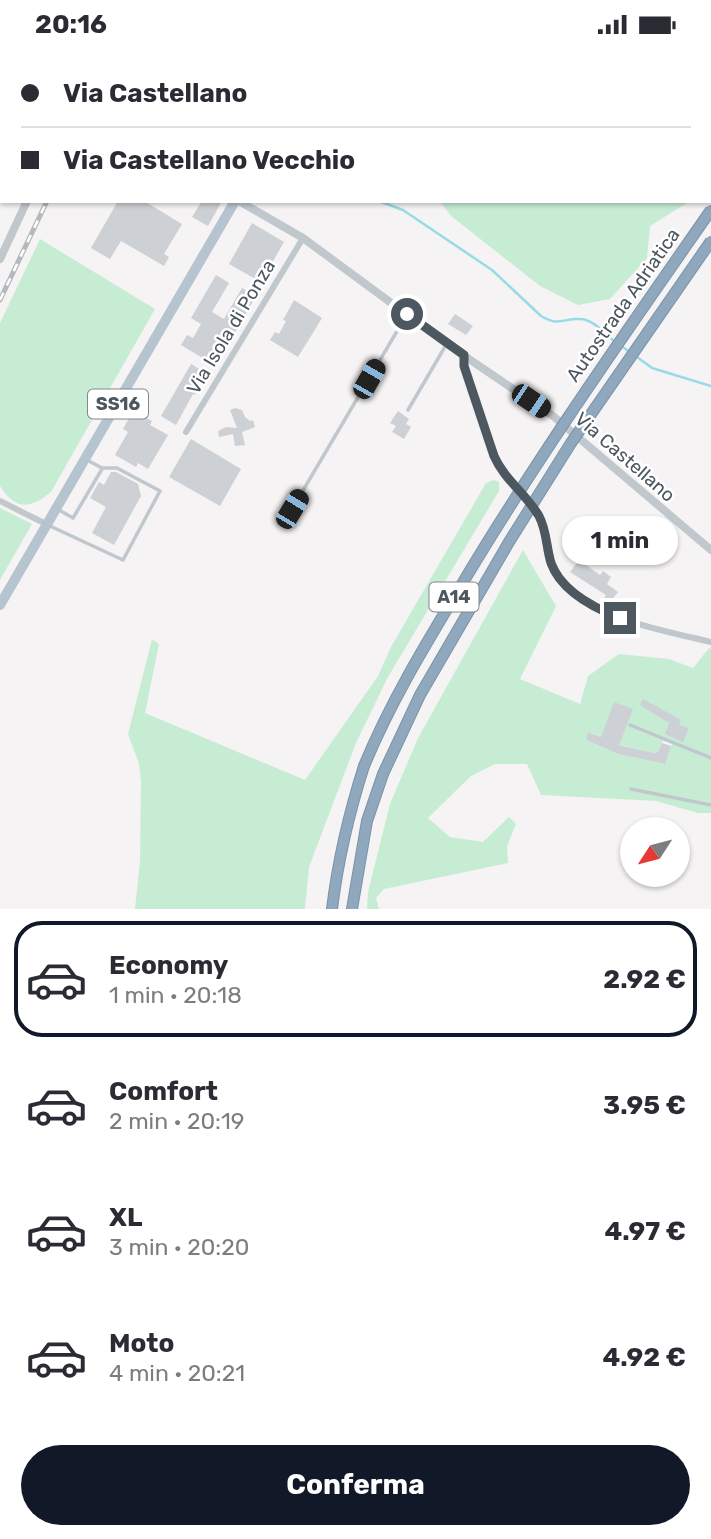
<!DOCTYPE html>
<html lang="it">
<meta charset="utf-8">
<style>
:root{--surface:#fff;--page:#f2f2f3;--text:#2b2b33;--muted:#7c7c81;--line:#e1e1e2;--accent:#111827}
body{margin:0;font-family:Rubik,sans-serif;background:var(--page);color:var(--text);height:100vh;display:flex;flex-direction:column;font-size:26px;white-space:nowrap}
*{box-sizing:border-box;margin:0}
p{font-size:23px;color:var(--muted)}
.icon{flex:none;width:38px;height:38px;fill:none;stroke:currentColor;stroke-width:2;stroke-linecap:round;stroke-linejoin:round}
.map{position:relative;height:860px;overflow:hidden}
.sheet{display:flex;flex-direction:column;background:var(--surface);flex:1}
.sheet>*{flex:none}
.banner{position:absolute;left:0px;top:0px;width:712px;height:154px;box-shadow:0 2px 5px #0004;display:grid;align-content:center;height:154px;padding:0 21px;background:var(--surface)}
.needle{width:46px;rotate:234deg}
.controls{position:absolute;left:620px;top:768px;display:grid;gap:14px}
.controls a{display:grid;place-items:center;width:70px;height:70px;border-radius:50%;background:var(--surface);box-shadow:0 2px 5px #0004;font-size:35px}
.end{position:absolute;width:32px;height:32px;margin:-16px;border:9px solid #4c575f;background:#fff;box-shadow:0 0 0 4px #fff}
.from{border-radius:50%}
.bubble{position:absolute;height:49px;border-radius:24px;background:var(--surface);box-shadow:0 2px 5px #0004;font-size:23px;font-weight:700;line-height:49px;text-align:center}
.car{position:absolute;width:21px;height:42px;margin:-21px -10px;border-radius:9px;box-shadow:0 0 5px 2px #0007;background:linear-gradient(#222 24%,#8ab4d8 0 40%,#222 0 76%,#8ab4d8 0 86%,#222 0)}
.banner b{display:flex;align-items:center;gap:24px;height:66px;font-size:26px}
.banner b+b{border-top:2px solid var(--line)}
.banner i{width:18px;height:18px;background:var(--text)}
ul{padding:12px 0 0;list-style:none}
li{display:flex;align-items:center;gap:21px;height:116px;margin:0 14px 10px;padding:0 7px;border:4px solid transparent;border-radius:28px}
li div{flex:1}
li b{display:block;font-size:26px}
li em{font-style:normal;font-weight:700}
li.current{border-color:var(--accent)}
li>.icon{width:63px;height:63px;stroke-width:1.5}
.action{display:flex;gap:14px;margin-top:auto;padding:14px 21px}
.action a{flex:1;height:80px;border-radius:42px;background:var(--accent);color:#fff;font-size:28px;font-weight:700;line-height:80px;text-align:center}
.status{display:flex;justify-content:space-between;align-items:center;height:49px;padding:0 35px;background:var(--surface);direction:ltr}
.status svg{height:19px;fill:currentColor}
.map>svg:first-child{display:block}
</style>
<div class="status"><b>20:16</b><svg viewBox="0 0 49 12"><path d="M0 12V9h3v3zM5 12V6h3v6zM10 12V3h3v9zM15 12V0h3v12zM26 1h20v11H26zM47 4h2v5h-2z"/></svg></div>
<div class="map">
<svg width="711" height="860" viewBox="0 0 711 860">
<rect width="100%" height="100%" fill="#f5f3f3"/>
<path fill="#c6edd3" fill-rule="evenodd" d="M440 152H690L650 177 647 209 610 250 578 256 540 237 451 167Z
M40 190 155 260 51 443C30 460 16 462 0 437V274Z
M494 431 499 433V442L388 628 356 694 309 818 305 860H135L140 812 141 733 139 715 128 685 152 590 159 595 145 664 305 731 378 627 391 598 486 434Z
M0 459 32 475 0 531Z
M523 501 556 557 520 630 580 655 588 627 619 605 669 610 693 619 709 599 711 600V764H698L656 752 541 746 527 715H495L471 727 428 769 450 788 483 793 509 768 516 775 507 797 508 814 384 840 376 849 379 860H367L368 843 390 755 418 689ZM589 683 621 696 654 704 658 703 663 692 672 695 664 715 618 705 586 691Z"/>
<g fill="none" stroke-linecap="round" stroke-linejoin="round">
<path stroke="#97dbe6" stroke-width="2.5" d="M147 0 148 2
M379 152 403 161 492 221 541 267C559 278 563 269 580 270 593 270 605 285 614 292
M620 296 631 304
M637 308 652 319 711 337"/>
</g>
<path fill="#cdd0d4" d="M118 152H144L182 175 164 205 169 208 164 217 121 192 110 210 91 199Z
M202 152H222L208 177 192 168Z
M252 174 284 193 261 233 229 215Z
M216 226 229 234 212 263 224 270 242 239 256 247 216 317 181 296 187 286 193 289 201 275 191 269Z
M294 251 322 269 298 308 270 291 275 283 279 285 286 272 283 271Z
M455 265 473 277 466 286 448 275Z
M191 315 204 323 197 334 201 337 195 346 193 345 176 376 161 367Z
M235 359 242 361 245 368 250 372 253 371 255 378 242 383 245 396 235 397 233 385 219 388 218 382 226 378 237 379 230 361Z
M133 362 152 372 150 376 168 386 148 420 138 414 136 418 115 406 128 383 123 380Z
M398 362 409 370 406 375 411 378 404 390 392 383 396 377 390 374Z
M191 390 241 420 220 457 169 428Z
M111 423H116L138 435 141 447 114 496 92 484 106 458 90 449 99 433 104 436Z
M579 511 600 526 603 522 611 528 607 535 618 543 607 557 601 554 606 546 570 523Z
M643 650 681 671 679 676 689 679 683 693 665 685 669 674 640 656Z
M614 653 633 660 619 696 654 704 658 703 662 694 671 697 665 715 618 705 586 691 588 683 601 688Z"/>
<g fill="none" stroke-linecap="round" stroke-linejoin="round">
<g stroke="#7a93a8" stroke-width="12">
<path id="motorway" d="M332 860C338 811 349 764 364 717
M352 860 367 772 383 725"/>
</g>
<path stroke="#c0c8ce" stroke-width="3.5" d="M168 0 169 2
M408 361 446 296
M292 460 406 267
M59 461 73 469 102 420
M50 477 123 511 160 442 117 419H102L87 411
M630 676 711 709
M631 740 711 756"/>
<path stroke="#c0c8ce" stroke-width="6" d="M226 2 227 0
M464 306V317L494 407C504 431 527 445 539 467 550 487 546 511 559 529 586 569 666 582 711 593
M186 383 303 189
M0 452 48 476"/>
<path stroke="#c0c8ce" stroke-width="8" d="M98 2 99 0
M239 152 303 189 447 295 553 367 711 501
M0 210 27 152"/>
<path stroke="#b5c4ce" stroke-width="10" d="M314 2 315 0
M0 556 235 152"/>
<use href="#motorway" stroke="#8fa8bd" stroke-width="10"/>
<g stroke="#b5b8bc" stroke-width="5">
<path id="rail" d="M117 2 118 0
M0 251 47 152"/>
</g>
<use href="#rail" stroke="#fff" stroke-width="2.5" stroke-dasharray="8" stroke-linecap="butt"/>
<g stroke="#7a93a8" stroke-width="12" stroke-linecap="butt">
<path id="motorway-bridge" d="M364 717C390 654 424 598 459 540 537 409 624 286 711 161
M383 725 420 646 509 493 571 394 711 192"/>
</g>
<use href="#motorway-bridge" stroke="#8fa8bd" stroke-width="10"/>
</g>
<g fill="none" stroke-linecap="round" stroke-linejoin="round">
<path stroke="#4c575f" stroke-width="9" d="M407 265 464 306V317L494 407C504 430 526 445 539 467 547 482 546 498 551 514 561 542 594 559 620 569"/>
</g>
<g text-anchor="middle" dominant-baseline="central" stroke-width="5" stroke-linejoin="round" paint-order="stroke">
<g fill="#fff" stroke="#82898f" stroke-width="2">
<rect x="88" y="340.5" width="60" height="29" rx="5"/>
<rect x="429.5" y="533.5" width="49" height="29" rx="5"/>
</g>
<g font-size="18" font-weight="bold" fill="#4c575f">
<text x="118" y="355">SS16</text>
<text x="454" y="548">A14</text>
</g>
<g font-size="19" fill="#4c575f" stroke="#fff">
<text transform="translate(623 256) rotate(-55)">Autostrada Adriatica</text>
<text transform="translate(231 278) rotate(-59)">Via Isola di Ponza</text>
<text transform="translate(625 408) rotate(41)">Via Castellano</text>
</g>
</g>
</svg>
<div class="controls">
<a><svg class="needle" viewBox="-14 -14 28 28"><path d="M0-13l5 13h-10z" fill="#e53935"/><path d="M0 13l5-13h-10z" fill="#7c7c81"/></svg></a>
</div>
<i class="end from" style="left:407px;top:265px"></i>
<i class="end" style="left:620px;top:569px"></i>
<div class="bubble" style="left:562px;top:467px;width:116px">1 min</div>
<i class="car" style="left:369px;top:330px;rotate:30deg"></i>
<i class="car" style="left:531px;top:352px;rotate:124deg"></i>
<i class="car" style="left:292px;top:460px;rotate:31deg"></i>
<div class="banner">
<b><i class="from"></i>Via Castellano</b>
<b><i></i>Via Castellano Vecchio</b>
</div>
</div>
<section class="sheet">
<ul>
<li class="current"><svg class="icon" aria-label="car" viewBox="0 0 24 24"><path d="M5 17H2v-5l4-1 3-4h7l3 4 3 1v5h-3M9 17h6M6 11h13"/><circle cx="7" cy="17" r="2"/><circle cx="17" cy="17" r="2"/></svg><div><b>Economy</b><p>1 min · 20:18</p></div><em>2.92 €</em></li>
<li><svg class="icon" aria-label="car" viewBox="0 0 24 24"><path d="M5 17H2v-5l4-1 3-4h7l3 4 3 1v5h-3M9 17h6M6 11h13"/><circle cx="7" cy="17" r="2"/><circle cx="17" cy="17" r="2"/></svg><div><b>Comfort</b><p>2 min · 20:19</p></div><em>3.95 €</em></li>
<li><svg class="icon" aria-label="car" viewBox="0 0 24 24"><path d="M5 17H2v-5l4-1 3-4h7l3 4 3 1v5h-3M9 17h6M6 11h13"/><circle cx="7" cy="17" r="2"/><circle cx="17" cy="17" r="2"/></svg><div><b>XL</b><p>3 min · 20:20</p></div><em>4.97 €</em></li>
<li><svg class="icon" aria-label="car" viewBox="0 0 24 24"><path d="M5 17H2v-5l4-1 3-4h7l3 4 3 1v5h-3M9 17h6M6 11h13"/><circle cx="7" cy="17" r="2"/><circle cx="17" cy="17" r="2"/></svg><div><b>Moto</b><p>4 min · 20:21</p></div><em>4.92 €</em></li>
</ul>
<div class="action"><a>Conferma</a></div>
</section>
